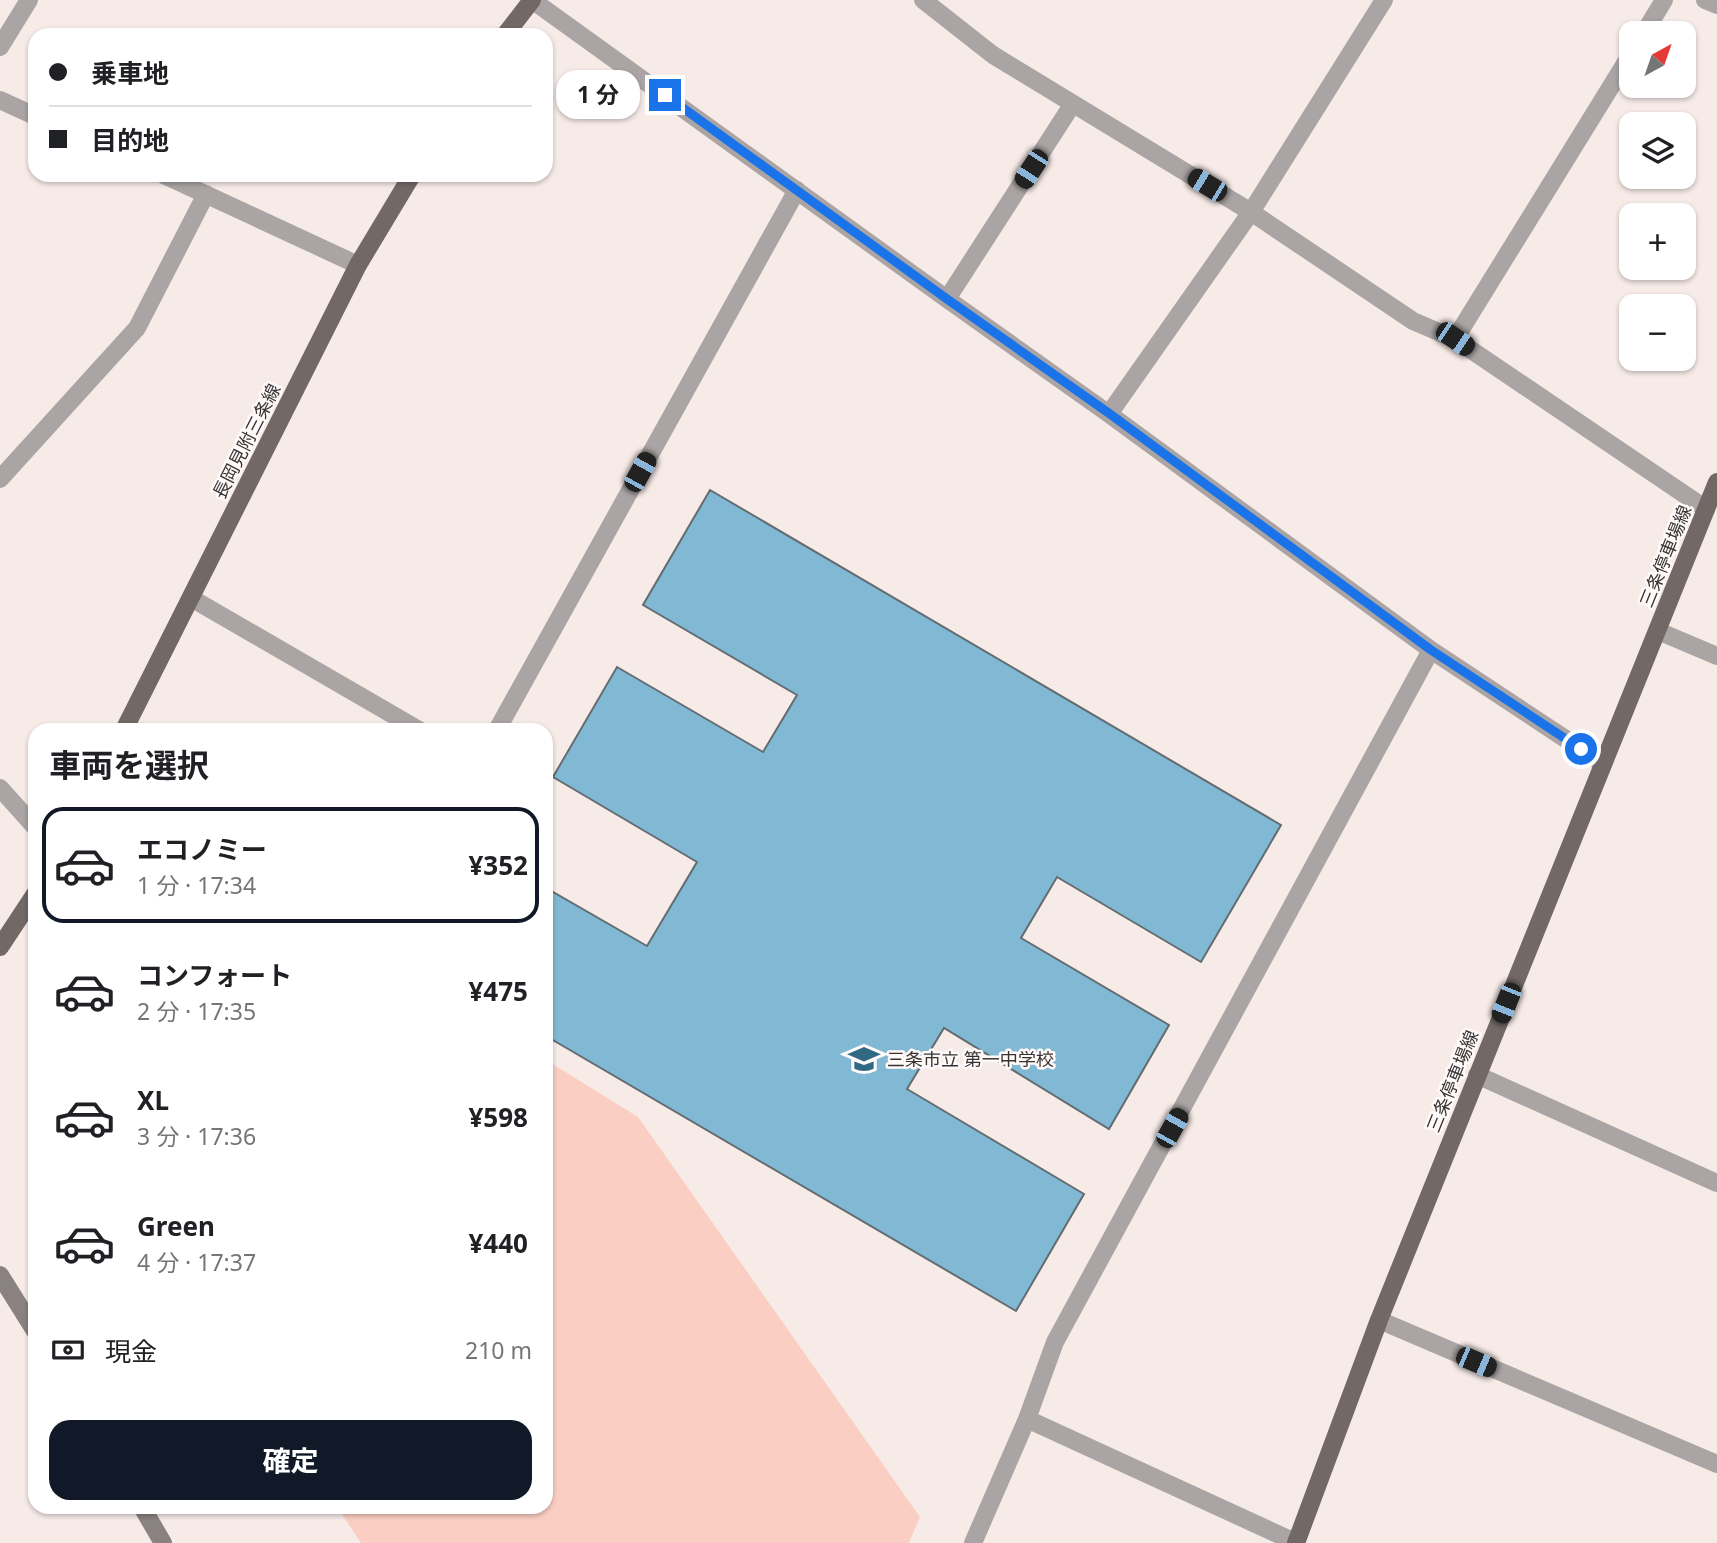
<!DOCTYPE html>
<html lang="ja">
<meta charset="utf-8">
<style>
:root{--surface:#fff;--page:#f6f6f6;--text:#202124;--muted:#757577;--line:#e0e0e0;--accent:#111827}
body{margin:0;font-family:"Noto Sans","Noto Sans JP",sans-serif;background:var(--page);color:var(--text);height:100vh;display:flex;flex-direction:column;font-size:26px;white-space:nowrap}
*{box-sizing:border-box;margin:0}
p{font-size:23px;color:var(--muted)}
.icon{flex:none;width:38px;height:38px;fill:none;stroke:currentColor;stroke-width:2;stroke-linecap:round;stroke-linejoin:round}
.map{position:relative;flex:1;overflow:hidden}
.sheet{position:absolute;left:28px;top:723px;width:525px;height:791px;display:flex;flex-direction:column;background:var(--surface);border-radius:21px;box-shadow:0 2px 5px #0004}
.sheet>*{flex:none}
.top-card{position:absolute;left:28px;top:28px;width:525px;height:154px;border-radius:21px;box-shadow:0 2px 5px #0004;display:grid;align-content:center;height:154px;padding:0 21px;background:var(--surface)}
.needle{width:46px;rotate:40deg}
.controls{position:absolute;left:1619px;top:21px;display:grid;gap:14px}
.controls a{display:grid;place-items:center;width:77px;height:77px;border-radius:14px;background:var(--surface);box-shadow:0 2px 5px #0004;font-size:35px}
.end{position:absolute;width:32px;height:32px;margin:-16px;border:9px solid #1a73e8;background:#fff;box-shadow:0 0 0 4px #fff}
.from{border-radius:50%}
.bubble{position:absolute;height:49px;border-radius:21px;background:var(--surface);box-shadow:0 2px 5px #0004;font-size:23px;font-weight:700;line-height:49px;text-align:center}
.car{position:absolute;width:21px;height:42px;margin:-21px -10px;border-radius:9px;box-shadow:0 0 5px 2px #0007;background:linear-gradient(#222 24%,#8ab4d8 0 40%,#222 0 76%,#8ab4d8 0 86%,#222 0)}
.top-card b{display:flex;align-items:center;gap:24px;height:66px;font-size:26px}
.top-card b+b{border-top:2px solid var(--line)}
.top-card i{width:18px;height:18px;background:var(--text)}
ul{padding:0;list-style:none}
li{display:flex;align-items:center;gap:21px;height:116px;margin:0 14px 10px;padding:0 7px;border:4px solid transparent;border-radius:21px}
li div{flex:1}
li b{display:block;font-size:26px}
li em{font-style:normal;font-weight:700}
li.selected{border-color:var(--accent)}
li>.icon{width:63px;height:63px;stroke-width:1.5}
h2{padding:0 21px;font-size:32px;line-height:84px}
.pay{display:flex;align-items:center;gap:18px;height:77px;padding:0 21px;font-size:26px}
.pay p{margin-inline-start:auto}
.button{display:flex;gap:14px;margin-top:auto;padding:14px 21px}
.button a{flex:1;height:80px;border-radius:21px;background:var(--accent);color:#fff;font-size:28px;font-weight:700;line-height:80px;text-align:center}
.map>svg:first-child{display:block}
</style>
<div class="map">
<svg width="1717" height="1543" viewBox="0 0 1717 1543">
<rect width="100%" height="100%" fill="#f7ebe8"/>
<path fill="#fbcec3" d="M546 1060 638 1117 920 1517 909 1543H361L337 1507H546Z"/>
<path fill="#81b9d5" stroke="#636c71" stroke-width="2" d="M710 490 1281 825 1201 962 1057 877 1021 938 1169 1025 1109 1129 944 1028 907 1089 1084 1194 1016 1311 546 1036V888L647 946 697 862 553 777 617 667 763 752 797 695 643 605Z"/>
<g fill="none" stroke-linecap="round" stroke-linejoin="round">
<path stroke="#aaa5a4" stroke-width="18" d="M532 0 947 299 1109 414 1431 650 1602 763
M923 0 993 55 1251 212 1413 321 1455 339 1706 509
M1705 0 1717 5
M1644 33 1664 0
M0 47 29 0
M0 100 35 116
M164 175 358 265
M947 299 1072 105
M1455 339 1631 54
M1109 414 1251 212 1384 0
M0 479 137 328 206 194
M191 598 419 730
M1658 631 1717 656
M497 730 797 190
M0 788 35 827
M1477 1075 1717 1183
M1379 1320 1717 1464
M1027 1419 1297 1543
M973 1543 1027 1419 1055 1342 1431 650"/>
<path stroke="#898280" stroke-width="18" d="M0 1275 35 1331
M142 1507 163 1543"/>
<path stroke="#726967" stroke-width="18" d="M505 35 532 0
M124 730 358 265 412 175
M0 947 35 894
M1296 1543 1379 1320 1717 482"/>
</g>
<g fill="none" stroke-linecap="round" stroke-linejoin="round">
<path stroke="#1a73e8" stroke-width="9" d="M665 95 947 299 1110 414 1431 650 1581 749"/>
</g>
<defs>
<g id="school-bare" transform="scale(2.415)"><path d="M0-5L7-2L0 1L-7-2ZM-4 1L0 2.5L4 1V4Q0 6-4 4Z" fill="#306983" stroke="#fffaf9" stroke-width="2.5" paint-order="stroke"/></g>
</defs>
<g fill-rule="evenodd">
<use href="#school-bare" x="864" y="1059"/>
</g>
<g text-anchor="middle" dominant-baseline="central" stroke-width="5" stroke-linejoin="round" paint-order="stroke">
<g font-size="18" fill="#393433" stroke="#fffaf9">
<text transform="translate(246 441) rotate(-63)">長岡見附三条線</text>
<text transform="translate(1665 556) rotate(-68)">三条停車場線</text>
<text transform="translate(1452 1081) rotate(-68)">三条停車場線</text>
</g>
<g font-size="18" fill="#393433" stroke="#fffaf9" text-anchor="start">
<text x="887" y="1059">三条市立 第一中学校</text>
</g>
</g>
</svg>
<div class="controls">
<a><svg class="needle" viewBox="-14 -14 28 28"><path d="M0-13l5 13h-10z" fill="#e53935"/><path d="M0 13l5-13h-10z" fill="#757577"/></svg></a>
<a><svg class="icon" aria-label="layers" viewBox="0 0 24 24"><path d="M12 4l9 5-9 5-9-5zM3 14l9 5 9-5"/></svg></a>
<a>+</a>
<a>−</a>
</div>
<i class="end from" style="left:1581px;top:749px"></i>
<i class="end" style="left:665px;top:95px"></i>
<div class="bubble" style="left:556px;top:70px;width:84px">1 分</div>
<i class="car" style="left:1031px;top:169px;rotate:213deg"></i>
<i class="car" style="left:1207px;top:185px;rotate:301deg"></i>
<i class="car" style="left:1455px;top:339px;rotate:124deg"></i>
<i class="car" style="left:640px;top:472px;rotate:29deg"></i>
<i class="car" style="left:1506px;top:1003px;rotate:202deg"></i>
<i class="car" style="left:1172px;top:1128px;rotate:29deg"></i>
<i class="car" style="left:1476px;top:1362px;rotate:113deg"></i>
<div class="top-card">
<b><i class="from"></i>乗車地</b>
<b><i></i>目的地</b>
</div>
<section class="sheet">
<h2>車両を選択</h2>
<ul>
<li class="selected"><svg class="icon" aria-label="car" viewBox="0 0 24 24"><path d="M5 17H2v-5l4-1 3-4h7l3 4 3 1v5h-3M9 17h6M6 11h13"/><circle cx="7" cy="17" r="2"/><circle cx="17" cy="17" r="2"/></svg><div><b>エコノミー</b><p>1 分 · 17:34</p></div><em>¥352</em></li>
<li><svg class="icon" aria-label="car" viewBox="0 0 24 24"><path d="M5 17H2v-5l4-1 3-4h7l3 4 3 1v5h-3M9 17h6M6 11h13"/><circle cx="7" cy="17" r="2"/><circle cx="17" cy="17" r="2"/></svg><div><b>コンフォート</b><p>2 分 · 17:35</p></div><em>¥475</em></li>
<li><svg class="icon" aria-label="car" viewBox="0 0 24 24"><path d="M5 17H2v-5l4-1 3-4h7l3 4 3 1v5h-3M9 17h6M6 11h13"/><circle cx="7" cy="17" r="2"/><circle cx="17" cy="17" r="2"/></svg><div><b>XL</b><p>3 分 · 17:36</p></div><em>¥598</em></li>
<li><svg class="icon" aria-label="car" viewBox="0 0 24 24"><path d="M5 17H2v-5l4-1 3-4h7l3 4 3 1v5h-3M9 17h6M6 11h13"/><circle cx="7" cy="17" r="2"/><circle cx="17" cy="17" r="2"/></svg><div><b>Green</b><p>4 分 · 17:37</p></div><em>¥440</em></li>
</ul>
<div class="pay"><svg class="icon" aria-label="cash" viewBox="0 0 24 24"><path d="M3 7h18v10H3z"/><circle cx="12" cy="12" r="2"/></svg>現金<p>210 m</p></div>
<div class="button"><a>確定</a></div>
</section>
</div>
